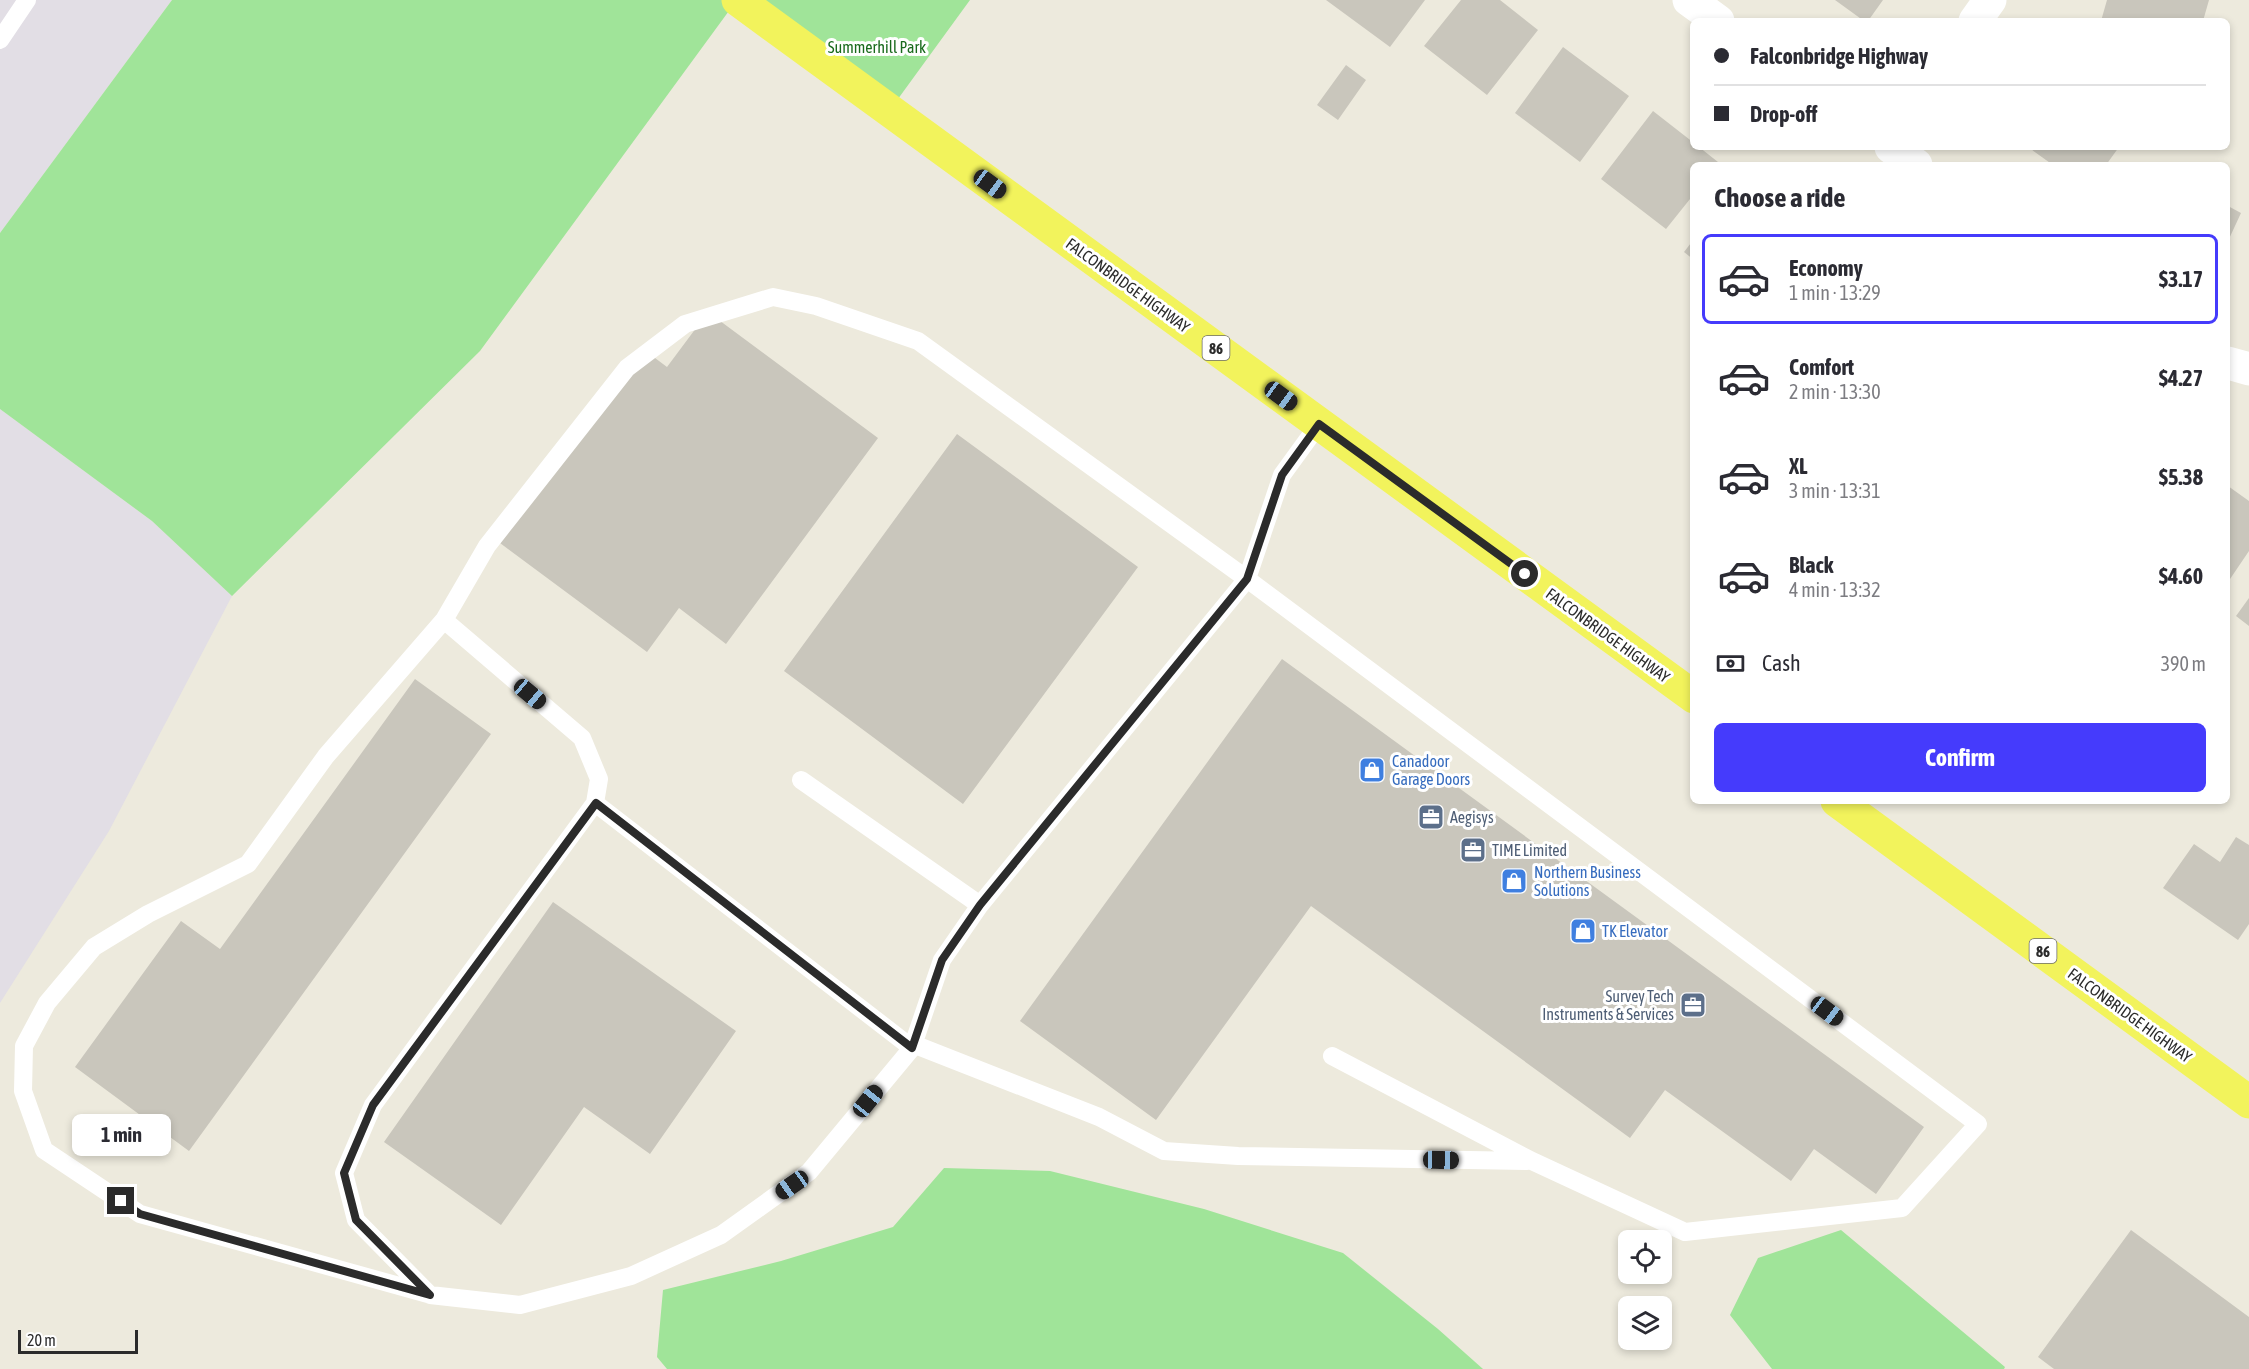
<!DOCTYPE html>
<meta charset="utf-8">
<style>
:root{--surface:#fff;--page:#f7f7f7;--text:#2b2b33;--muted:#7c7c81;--line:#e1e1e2;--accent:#453bfc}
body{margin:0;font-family:"Asap Condensed",sans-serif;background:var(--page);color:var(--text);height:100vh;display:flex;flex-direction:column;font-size:22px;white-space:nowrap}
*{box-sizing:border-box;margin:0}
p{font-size:20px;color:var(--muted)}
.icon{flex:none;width:33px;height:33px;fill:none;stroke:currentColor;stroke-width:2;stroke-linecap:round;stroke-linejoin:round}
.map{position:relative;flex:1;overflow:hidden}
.panel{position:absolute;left:1690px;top:162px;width:540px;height:642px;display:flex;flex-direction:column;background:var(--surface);border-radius:9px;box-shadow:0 3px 9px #0003}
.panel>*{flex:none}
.top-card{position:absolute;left:1690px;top:18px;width:540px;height:132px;border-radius:9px;box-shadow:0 3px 9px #0003;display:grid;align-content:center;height:132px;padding:0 24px;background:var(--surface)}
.tools{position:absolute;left:1618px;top:1230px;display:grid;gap:12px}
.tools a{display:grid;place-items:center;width:54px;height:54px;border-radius:9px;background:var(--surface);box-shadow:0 3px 9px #0003;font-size:30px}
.scale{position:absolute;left:18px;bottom:15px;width:120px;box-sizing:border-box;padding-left:6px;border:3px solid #2b2b2b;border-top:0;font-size:16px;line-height:21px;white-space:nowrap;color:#2b2b2b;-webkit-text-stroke:4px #fff;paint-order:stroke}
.end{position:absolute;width:27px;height:27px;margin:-14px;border:8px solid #2b2b2b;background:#fff;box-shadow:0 0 0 3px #fff}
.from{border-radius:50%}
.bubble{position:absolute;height:42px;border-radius:9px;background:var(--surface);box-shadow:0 3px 9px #0003;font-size:20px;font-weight:700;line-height:42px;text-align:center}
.car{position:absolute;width:18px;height:36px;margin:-18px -9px;border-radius:8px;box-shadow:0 0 4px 2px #0007;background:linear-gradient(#222 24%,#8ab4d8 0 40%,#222 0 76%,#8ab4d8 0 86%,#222 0)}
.top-card b{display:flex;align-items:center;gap:21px;height:57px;font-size:22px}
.top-card b+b{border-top:2px solid var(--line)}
.top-card i{width:15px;height:15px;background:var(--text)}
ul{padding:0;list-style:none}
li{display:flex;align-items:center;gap:18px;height:90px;margin:0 12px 9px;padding:0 12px;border:3px solid transparent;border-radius:9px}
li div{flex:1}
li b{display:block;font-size:22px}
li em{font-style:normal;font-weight:700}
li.current{border-color:var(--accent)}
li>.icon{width:54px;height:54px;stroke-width:1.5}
h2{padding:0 24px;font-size:27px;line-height:72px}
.pay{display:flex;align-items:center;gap:15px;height:66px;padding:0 24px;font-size:22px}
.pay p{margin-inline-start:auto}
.primary-button{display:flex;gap:12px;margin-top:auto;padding:12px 24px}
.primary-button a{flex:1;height:69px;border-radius:9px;background:var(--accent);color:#fff;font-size:24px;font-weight:700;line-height:69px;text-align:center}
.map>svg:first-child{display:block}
</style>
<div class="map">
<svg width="2249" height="1369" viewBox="0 0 2249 1369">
<rect width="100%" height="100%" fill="#edeadd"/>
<path fill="#e2dee5" d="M0 0H172L0 233Z
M0 409 152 521 232 596 109 831 0 1003Z"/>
<path fill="#a0e499" d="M172 0H970L887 114 734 4 480 351 232 596 152 521 0 409V233Z
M944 1168 1050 1171 1204 1209 1343 1253 1438 1329 1483 1369H667L657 1357 663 1290 781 1261 893 1227Z
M1841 1230 2005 1367 2004 1369H1772L1730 1315 1758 1258Z"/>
<path fill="#c9c6bc" d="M1326 0H1425L1390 47Z
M1461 0H1500L1538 30 1487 95 1424 46Z
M1835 0H1883L1868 21H1864Z
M2107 0H2209L2203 21H2101Z
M1563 47 1629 96 1580 162 1515 113Z
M1346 65 1366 80 1338 120 1317 105Z
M1653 111 1694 143V147H1699L1718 162 1716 165H1694V194L1666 229 1601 179Z
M2028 147H2119L2106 165H2053Z
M2228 206 2241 213 2228 241Z
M1694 239V260L1684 252Z
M708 312 878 438 726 644 679 608 647 652 500 543 643 349 667 367Z
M957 434 1138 567 963 804 784 671Z
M2228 486 2249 501V551L2228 582Z
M2249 598V626L2236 616Z
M1282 659 1924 1127 1876 1194 1814 1149 1791 1181 1665 1090 1630 1138 1311 906 1156 1120 1020 1021Z
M415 679 491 734 189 1151 75 1067 181 921 220 949Z
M2236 837 2249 845V924L2238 940 2163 888 2194 844 2220 862Z
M553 902 736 1031 650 1154 584 1107 501 1225 384 1142Z
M2131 1230 2249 1317V1369H2054L2038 1357Z"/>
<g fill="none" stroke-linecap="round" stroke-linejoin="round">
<path stroke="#fff" stroke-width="18" d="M0 40 27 0
M1319 424 1282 475 1247 579 980 905 942 960 912 1048 809 1172 721 1235 631 1276 520 1305 430 1295 356 1220 344 1173 373 1105 595 803 599 779 582 738 444 620 487 546 627 368 685 324 773 297 816 306 918 341 1247 579 1978 1124 1902 1208 1685 1232 1532 1161 1332 1056
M801 780 980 905
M595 803 912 1048
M913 1044 1099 1117 1164 1151 1238 1156 1527 1161
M428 1294 140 1214 44 1150 23 1091 24 1046 47 1003 94 947 148 914 248 864 326 756 444 620"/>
<path stroke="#fff" stroke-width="33" d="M1689 0 1718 21
M1975 21 1990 0
M1891 147 1916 165
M2228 363 2249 369"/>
<path stroke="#f2f35c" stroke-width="33" d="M738 0 1694 697
M1837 801 2249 1102"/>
</g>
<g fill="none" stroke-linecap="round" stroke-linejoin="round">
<path stroke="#2b2b2b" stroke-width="8" d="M121 1201 140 1214 430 1295 356 1220 344 1173 373 1105 596 803 912 1048 942 960 980 905 1247 579 1282 475 1319 424 1525 574"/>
</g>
<defs>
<g id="shop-square" transform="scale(1.35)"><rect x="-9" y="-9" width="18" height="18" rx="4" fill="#3f7fe0" stroke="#fff"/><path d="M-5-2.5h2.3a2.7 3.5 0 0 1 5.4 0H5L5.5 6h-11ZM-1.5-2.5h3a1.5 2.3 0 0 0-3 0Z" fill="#fff"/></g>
<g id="office-square" transform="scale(1.35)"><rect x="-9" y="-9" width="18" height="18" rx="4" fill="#5c6f8a" stroke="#fff"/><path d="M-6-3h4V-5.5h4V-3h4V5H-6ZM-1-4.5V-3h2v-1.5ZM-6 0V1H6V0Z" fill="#fff"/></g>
</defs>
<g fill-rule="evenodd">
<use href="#shop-square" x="1372" y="770"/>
<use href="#office-square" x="1431" y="817"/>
<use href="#office-square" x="1473" y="850"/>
<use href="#shop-square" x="1514" y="881"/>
<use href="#shop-square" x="1583" y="931"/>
<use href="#office-square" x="1693" y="1005"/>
</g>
<g text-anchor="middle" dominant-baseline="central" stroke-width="6" stroke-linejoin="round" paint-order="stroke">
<g fill="#fff" stroke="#6b6b6b" stroke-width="1.5">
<rect x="1202.5" y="336" width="27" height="24" rx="4.5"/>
<rect x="2029.5" y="939" width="27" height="24" rx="4.5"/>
</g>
<g font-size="15" font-weight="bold" fill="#2b2b2b">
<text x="1216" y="348">86</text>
<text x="2043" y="951">86</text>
</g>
<g font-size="16" fill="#196a1c" stroke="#fff">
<text x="877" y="47">Summerhill Park</text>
</g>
<g font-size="16" fill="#2b2b2b" stroke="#fff">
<text transform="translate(1128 285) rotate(36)">FALCONBRIDGE HIGHWAY</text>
<text transform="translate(1608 635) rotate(36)">FALCONBRIDGE HIGHWAY</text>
<text transform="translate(2130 1015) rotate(36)">FALCONBRIDGE HIGHWAY</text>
</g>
<g font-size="16" fill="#366cbe" stroke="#fff" text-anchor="start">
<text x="1392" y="761">Canadoor<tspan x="1392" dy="18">Garage Doors</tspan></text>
<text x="1534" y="872">Northern Business<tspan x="1534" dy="18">Solutions</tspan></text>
<text x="1602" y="931">TK Elevator</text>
</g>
<g font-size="16" fill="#4e5e75" stroke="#fff" text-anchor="start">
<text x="1450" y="817">Aegisys</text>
<text x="1492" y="850">TIME Limited</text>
<text x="1674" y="996" text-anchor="end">Survey Tech<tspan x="1674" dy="18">Instruments &amp; Services</tspan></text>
</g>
</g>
</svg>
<div class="tools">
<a><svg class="icon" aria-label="locate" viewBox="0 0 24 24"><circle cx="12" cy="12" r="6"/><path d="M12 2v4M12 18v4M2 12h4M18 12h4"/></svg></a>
<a><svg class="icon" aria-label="layers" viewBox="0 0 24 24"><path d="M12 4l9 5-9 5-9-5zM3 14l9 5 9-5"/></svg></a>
</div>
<div class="scale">20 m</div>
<i class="end from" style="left:1525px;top:574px"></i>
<i class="end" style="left:121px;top:1201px"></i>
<div class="bubble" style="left:72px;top:1114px;width:99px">1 min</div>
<i class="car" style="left:990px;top:184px;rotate:126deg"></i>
<i class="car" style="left:1281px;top:396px;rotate:126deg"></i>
<i class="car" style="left:530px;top:694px;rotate:130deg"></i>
<i class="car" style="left:1827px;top:1011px;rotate:127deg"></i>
<i class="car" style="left:868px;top:1101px;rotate:39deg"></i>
<i class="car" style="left:1441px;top:1160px;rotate:91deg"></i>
<i class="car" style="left:792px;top:1185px;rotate:235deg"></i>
<div class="top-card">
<b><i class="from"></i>Falconbridge Highway</b>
<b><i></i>Drop-off</b>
</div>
<section class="panel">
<h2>Choose a ride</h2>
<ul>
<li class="current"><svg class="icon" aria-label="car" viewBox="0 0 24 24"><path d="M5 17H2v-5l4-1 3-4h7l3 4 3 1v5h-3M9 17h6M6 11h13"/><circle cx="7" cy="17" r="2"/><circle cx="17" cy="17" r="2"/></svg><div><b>Economy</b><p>1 min · 13:29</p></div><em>$3.17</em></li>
<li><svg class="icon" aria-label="car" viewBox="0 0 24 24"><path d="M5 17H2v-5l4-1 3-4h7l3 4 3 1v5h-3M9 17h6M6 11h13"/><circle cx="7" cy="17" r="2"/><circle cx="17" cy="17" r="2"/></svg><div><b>Comfort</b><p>2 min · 13:30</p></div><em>$4.27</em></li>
<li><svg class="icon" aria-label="car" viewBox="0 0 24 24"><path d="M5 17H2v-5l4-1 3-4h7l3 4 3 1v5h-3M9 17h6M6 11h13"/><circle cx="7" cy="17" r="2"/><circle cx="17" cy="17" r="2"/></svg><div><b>XL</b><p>3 min · 13:31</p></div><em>$5.38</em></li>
<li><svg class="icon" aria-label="car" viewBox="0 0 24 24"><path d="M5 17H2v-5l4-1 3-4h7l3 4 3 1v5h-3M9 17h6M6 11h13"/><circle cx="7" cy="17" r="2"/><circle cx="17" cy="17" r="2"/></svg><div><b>Black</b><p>4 min · 13:32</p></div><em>$4.60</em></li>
</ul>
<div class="pay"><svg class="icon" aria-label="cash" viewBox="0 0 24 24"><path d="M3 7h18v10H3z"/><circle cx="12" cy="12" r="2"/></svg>Cash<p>390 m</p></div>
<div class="primary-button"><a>Confirm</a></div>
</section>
</div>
